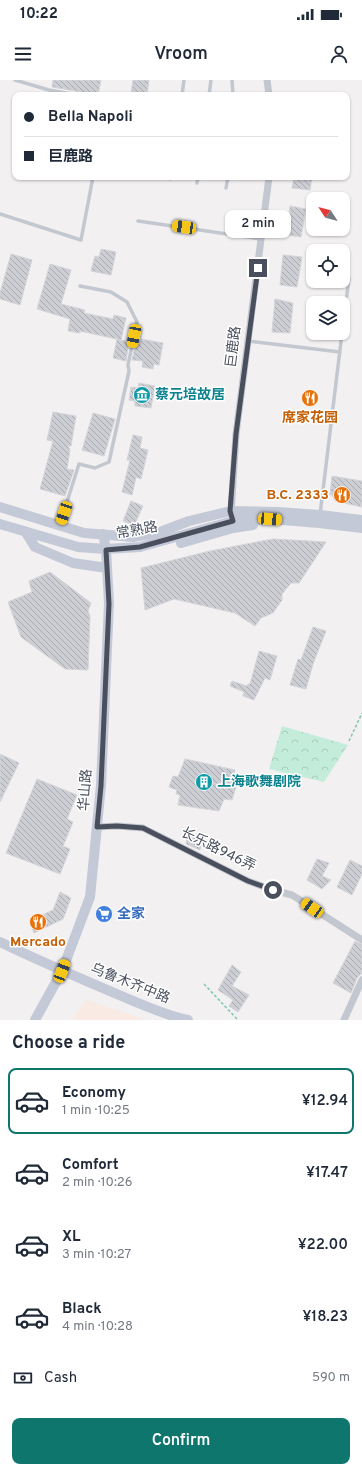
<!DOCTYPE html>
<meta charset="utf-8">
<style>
:root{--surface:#fff;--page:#f6f6f7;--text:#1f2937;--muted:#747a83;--line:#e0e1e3;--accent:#0f766e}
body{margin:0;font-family:Overpass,"Noto Sans SC",sans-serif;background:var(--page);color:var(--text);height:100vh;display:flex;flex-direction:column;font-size:15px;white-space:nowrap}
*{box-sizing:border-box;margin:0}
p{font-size:13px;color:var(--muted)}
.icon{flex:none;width:22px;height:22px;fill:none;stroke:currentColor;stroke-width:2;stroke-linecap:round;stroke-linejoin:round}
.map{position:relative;height:940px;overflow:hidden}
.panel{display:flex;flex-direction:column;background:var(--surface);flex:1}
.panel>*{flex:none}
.hud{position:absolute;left:12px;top:12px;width:338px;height:88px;border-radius:8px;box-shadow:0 1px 3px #0004;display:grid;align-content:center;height:88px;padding:0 12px;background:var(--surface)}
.needle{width:26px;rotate:306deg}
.buttons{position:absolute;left:306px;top:112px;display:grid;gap:8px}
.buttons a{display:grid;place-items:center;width:44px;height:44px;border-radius:8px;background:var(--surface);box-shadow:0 1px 3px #0004;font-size:20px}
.end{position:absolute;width:18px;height:18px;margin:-9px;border:5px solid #494f5c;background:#fff;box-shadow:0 0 0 2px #fff}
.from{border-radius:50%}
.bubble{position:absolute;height:28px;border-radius:8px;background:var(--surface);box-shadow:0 1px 3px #0004;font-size:13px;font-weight:600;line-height:28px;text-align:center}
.car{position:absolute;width:12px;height:24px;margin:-12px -6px;border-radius:5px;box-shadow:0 0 3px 1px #0007;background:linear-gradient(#f5c518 24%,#345 0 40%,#f5c518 0 76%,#345 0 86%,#f5c518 0)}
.hud b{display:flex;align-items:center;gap:14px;height:38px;font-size:15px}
.hud b+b{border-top:1px solid var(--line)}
.hud i{width:10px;height:10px;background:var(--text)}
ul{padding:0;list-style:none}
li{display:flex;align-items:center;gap:12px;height:66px;margin:0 8px 6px;padding:0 4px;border:2px solid transparent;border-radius:8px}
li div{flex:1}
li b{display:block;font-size:15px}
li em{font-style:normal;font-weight:600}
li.current{border-color:var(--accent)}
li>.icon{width:36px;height:36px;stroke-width:1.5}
h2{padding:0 12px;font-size:18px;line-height:48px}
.pay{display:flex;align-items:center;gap:10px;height:44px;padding:0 12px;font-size:15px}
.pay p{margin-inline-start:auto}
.button{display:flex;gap:8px;margin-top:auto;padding:8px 12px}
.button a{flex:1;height:46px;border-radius:8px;background:var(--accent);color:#fff;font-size:16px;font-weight:600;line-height:46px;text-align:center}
.status{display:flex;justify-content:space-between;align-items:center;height:28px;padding:0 20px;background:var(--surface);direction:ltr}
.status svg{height:11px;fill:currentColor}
header{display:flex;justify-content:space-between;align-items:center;height:52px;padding:0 12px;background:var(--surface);font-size:18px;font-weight:600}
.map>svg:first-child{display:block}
</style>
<div class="status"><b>10:22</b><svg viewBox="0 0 49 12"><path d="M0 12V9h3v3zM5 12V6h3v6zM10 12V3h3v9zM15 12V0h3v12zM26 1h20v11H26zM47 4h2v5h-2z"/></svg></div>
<header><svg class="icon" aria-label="menu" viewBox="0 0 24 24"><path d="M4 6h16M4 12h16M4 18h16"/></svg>Vroom<svg class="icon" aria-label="person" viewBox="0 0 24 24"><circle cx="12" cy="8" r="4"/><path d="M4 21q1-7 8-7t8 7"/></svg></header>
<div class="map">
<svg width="362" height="940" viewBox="0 0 362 940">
<defs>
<pattern id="park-crowns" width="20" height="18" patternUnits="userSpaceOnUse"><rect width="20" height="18" fill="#c3ecdb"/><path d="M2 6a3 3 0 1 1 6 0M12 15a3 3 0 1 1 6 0" fill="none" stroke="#a9ccbe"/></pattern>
<pattern id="building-back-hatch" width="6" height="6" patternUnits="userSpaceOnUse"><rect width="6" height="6" fill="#cdced4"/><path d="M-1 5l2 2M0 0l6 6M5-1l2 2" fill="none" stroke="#a8aaaf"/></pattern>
</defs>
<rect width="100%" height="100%" fill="#f2f0f0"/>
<path fill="#f9eae3" d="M86 920 147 940H72Z"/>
<path fill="url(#park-crowns)" d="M282 646 348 665 324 702 269 689Z"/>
<path fill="url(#building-back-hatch)" stroke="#d4d5db" d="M53 0H101L98 15 52 7Z
M133 0H149L147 15 131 13Z
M294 97H312L310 110 292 108Z
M290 126 306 129 301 157 287 155Z
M101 169 116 172 111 195 91 191 95 176 99 177Z
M11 174 32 180 20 225 0 219V213Z
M283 175 302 177 297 207 280 205Z
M50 184 71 190 61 224 85 230 84 233 113 239 114 235 126 238 121 260 80 251V253L68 251 70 239 37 229Z
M275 219 293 223 290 253 272 252Z
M117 259 129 262 126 281 113 278Z
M141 259 163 263 159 285 154 284 153 289 142 287 143 281 132 280 136 263 140 264Z
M139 303 155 306 151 328 135 326V321L129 320 131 307 138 308Z
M53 332 76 336 71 366H68L70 370 67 389 74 390 65 416 40 409 53 361 47 360Z
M93 333 115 339 104 376 82 370Z
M133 355 142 357 140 368 148 370 141 399 136 397 132 415 122 412 130 380H127Z
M332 396 362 401V427L335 421 332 415H330Z
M131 421 143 426 134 446 123 441Z
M273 459 326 462 299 503H291L282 514V520L273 533 261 538 255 546 235 533 174 519 145 530 141 488 210 471Z
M50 492 91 523 88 531 90 536 88 590 65 589 21 557 8 522 32 512 29 501Z
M313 547 326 551 313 584 306 609 290 605 298 579 301 580Z
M259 571 277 576 270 600 265 598 254 620 243 616 244 612 230 606 232 601 247 606 248 604H250Z
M0 674 19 683 0 722Z
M185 679 235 690 233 696 239 697 232 720 224 719 219 731 178 725 180 715 176 714 177 710 169 707 173 696 178 697Z
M37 699 77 715 67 739 73 742 63 766 70 769 60 794 6 773Z
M188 753 203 756 200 770 186 764Z
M317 779 329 783 322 796 331 800 322 809 307 800Z
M350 780 362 786V794L352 815 337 807Z
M60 812 71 818 63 839 34 853 29 841 53 830Z
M355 861 362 865V893L357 898 351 913 333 903Z
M232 885 241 892 232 906 249 915 238 932 229 926 233 920 218 910Z"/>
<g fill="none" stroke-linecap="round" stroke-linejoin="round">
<path stroke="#7dc7b3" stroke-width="1.5" stroke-dasharray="3 2" stroke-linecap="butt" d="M349 661 362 633
M204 904 238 940"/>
<path stroke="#c2c7d0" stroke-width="3.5" d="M15 0 49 10 77 15
M232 0 233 15
M182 15 184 0
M209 15 211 0
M170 99 171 97
M197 103 198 97
M226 108 228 97
M0 134 81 160 93 97
M138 141 261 159
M343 246 349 198
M248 261 340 272
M320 435 342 253
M60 444 79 384 95 388 109 382 129 291 128 285 137 242 127 222 111 212 80 206"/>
<path stroke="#c2c7d0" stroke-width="7" d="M267 0 269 15
M231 434 236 354 269 97
M97 747 117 746 143 748 248 801 273 810 292 815 362 860
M344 940 362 900"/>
<path stroke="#c4c9d7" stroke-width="10" d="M0 427 84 453 133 457 160 452 189 441 231 431 278 432 320 435 362 440
M0 444 78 467 106 469 140 467 233 441 270 439 319 443 362 448
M25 451 35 467 73 483 107 488
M181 463 233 448 253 445
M0 862C39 881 79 898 119 915 141 924 164 935 188 940
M35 940 62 891 90 817 101 705 109 523 106 469 103 454"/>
</g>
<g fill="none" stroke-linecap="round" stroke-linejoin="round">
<path stroke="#494f5c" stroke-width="5" d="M258 188 236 354 230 431 233 441 140 467 106 470 109 524 101 706 97 747 117 746 143 748 248 801 273 810"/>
</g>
<defs>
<g id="museum-disc" transform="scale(0.9)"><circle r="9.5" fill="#0f9aa8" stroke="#fff"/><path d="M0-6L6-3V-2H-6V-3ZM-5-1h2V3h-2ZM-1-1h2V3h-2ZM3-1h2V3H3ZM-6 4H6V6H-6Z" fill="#fff"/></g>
<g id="restaurant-disc" transform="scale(0.9)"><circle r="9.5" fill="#e8710a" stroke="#fff"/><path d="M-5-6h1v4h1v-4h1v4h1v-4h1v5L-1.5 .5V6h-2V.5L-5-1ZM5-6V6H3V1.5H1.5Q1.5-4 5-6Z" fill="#fff"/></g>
<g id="building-disc" transform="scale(0.9)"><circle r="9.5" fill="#0f9aa8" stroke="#fff"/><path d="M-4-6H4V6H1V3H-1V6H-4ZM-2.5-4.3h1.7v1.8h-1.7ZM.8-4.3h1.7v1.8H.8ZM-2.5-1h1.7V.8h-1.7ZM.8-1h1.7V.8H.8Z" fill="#fff"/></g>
<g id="supermarket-disc" transform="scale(0.9)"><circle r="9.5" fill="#3f7fe0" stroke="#fff"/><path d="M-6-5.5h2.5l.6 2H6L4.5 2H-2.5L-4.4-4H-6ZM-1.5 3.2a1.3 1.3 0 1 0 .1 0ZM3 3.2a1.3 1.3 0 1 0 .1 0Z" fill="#fff"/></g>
</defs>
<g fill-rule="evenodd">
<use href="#museum-disc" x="142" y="315"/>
<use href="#restaurant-disc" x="310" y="318"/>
<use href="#restaurant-disc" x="342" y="415"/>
<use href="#building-disc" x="204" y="702"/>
<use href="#supermarket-disc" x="104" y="834"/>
<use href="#restaurant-disc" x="38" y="842"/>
</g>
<g text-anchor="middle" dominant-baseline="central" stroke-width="3" stroke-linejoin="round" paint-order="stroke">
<g font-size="14" fill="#494f5c" stroke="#fff">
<text transform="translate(234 267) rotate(-83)">巨鹿路</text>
<text transform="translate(137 451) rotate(-10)">常熟路</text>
<text transform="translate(86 710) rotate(-86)">华山路</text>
<text transform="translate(218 770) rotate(26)">长乐路946弄</text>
<text transform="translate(130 904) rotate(22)">乌鲁木齐中路</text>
</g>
<g font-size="14" font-weight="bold" fill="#0d838f" stroke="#fff" text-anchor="start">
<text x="155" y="315">蔡元培故居</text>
<text x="217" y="702">上海歌舞剧院</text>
</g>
<g font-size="14" font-weight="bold" fill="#c56008" stroke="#fff">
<text x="310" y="338">席家花园</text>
<text x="329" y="415" text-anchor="end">B.C. 2333</text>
<text x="38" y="862">Mercado</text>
</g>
<g font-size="14" font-weight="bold" fill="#366cbe" stroke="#fff" text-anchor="start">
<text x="117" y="834">全家</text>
</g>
</g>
</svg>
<div class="buttons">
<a><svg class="needle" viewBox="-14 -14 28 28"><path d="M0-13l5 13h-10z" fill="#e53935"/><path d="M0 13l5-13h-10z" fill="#747a83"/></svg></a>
<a><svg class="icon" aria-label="locate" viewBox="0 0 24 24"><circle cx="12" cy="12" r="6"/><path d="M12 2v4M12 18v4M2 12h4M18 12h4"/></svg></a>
<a><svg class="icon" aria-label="layers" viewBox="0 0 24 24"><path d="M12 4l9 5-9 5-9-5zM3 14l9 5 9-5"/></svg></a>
</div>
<i class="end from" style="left:273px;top:810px"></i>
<i class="end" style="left:258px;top:188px"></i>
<div class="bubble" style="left:225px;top:130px;width:66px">2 min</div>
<i class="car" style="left:184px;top:147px;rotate:278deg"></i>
<i class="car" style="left:134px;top:256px;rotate:191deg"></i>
<i class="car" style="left:64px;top:433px;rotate:198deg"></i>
<i class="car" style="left:270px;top:439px;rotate:94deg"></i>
<i class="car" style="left:312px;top:828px;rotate:304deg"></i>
<i class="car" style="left:62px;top:891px;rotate:21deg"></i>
<div class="hud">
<b><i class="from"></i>Bella Napoli</b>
<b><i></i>巨鹿路</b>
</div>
</div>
<section class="panel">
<h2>Choose a ride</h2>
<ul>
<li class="current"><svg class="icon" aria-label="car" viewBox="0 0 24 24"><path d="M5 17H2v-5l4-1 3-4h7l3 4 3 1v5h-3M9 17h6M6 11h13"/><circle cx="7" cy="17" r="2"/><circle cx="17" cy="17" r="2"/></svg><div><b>Economy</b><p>1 min · 10:25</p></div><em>¥12.94</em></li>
<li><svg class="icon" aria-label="car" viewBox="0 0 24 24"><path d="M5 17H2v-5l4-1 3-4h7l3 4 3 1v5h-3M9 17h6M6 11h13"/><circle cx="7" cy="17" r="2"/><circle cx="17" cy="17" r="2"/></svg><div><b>Comfort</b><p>2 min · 10:26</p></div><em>¥17.47</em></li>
<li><svg class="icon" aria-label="car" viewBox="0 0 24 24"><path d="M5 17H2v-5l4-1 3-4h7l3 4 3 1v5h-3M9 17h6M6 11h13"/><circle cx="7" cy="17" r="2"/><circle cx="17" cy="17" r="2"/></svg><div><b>XL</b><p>3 min · 10:27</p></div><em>¥22.00</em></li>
<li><svg class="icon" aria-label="car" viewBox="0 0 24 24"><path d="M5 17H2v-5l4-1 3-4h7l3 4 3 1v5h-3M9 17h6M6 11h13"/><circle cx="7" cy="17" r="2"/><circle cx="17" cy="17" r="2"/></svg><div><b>Black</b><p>4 min · 10:28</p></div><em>¥18.23</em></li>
</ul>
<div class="pay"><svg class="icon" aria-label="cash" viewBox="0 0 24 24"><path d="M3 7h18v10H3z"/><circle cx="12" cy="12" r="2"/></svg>Cash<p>590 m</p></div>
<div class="button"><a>Confirm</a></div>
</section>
